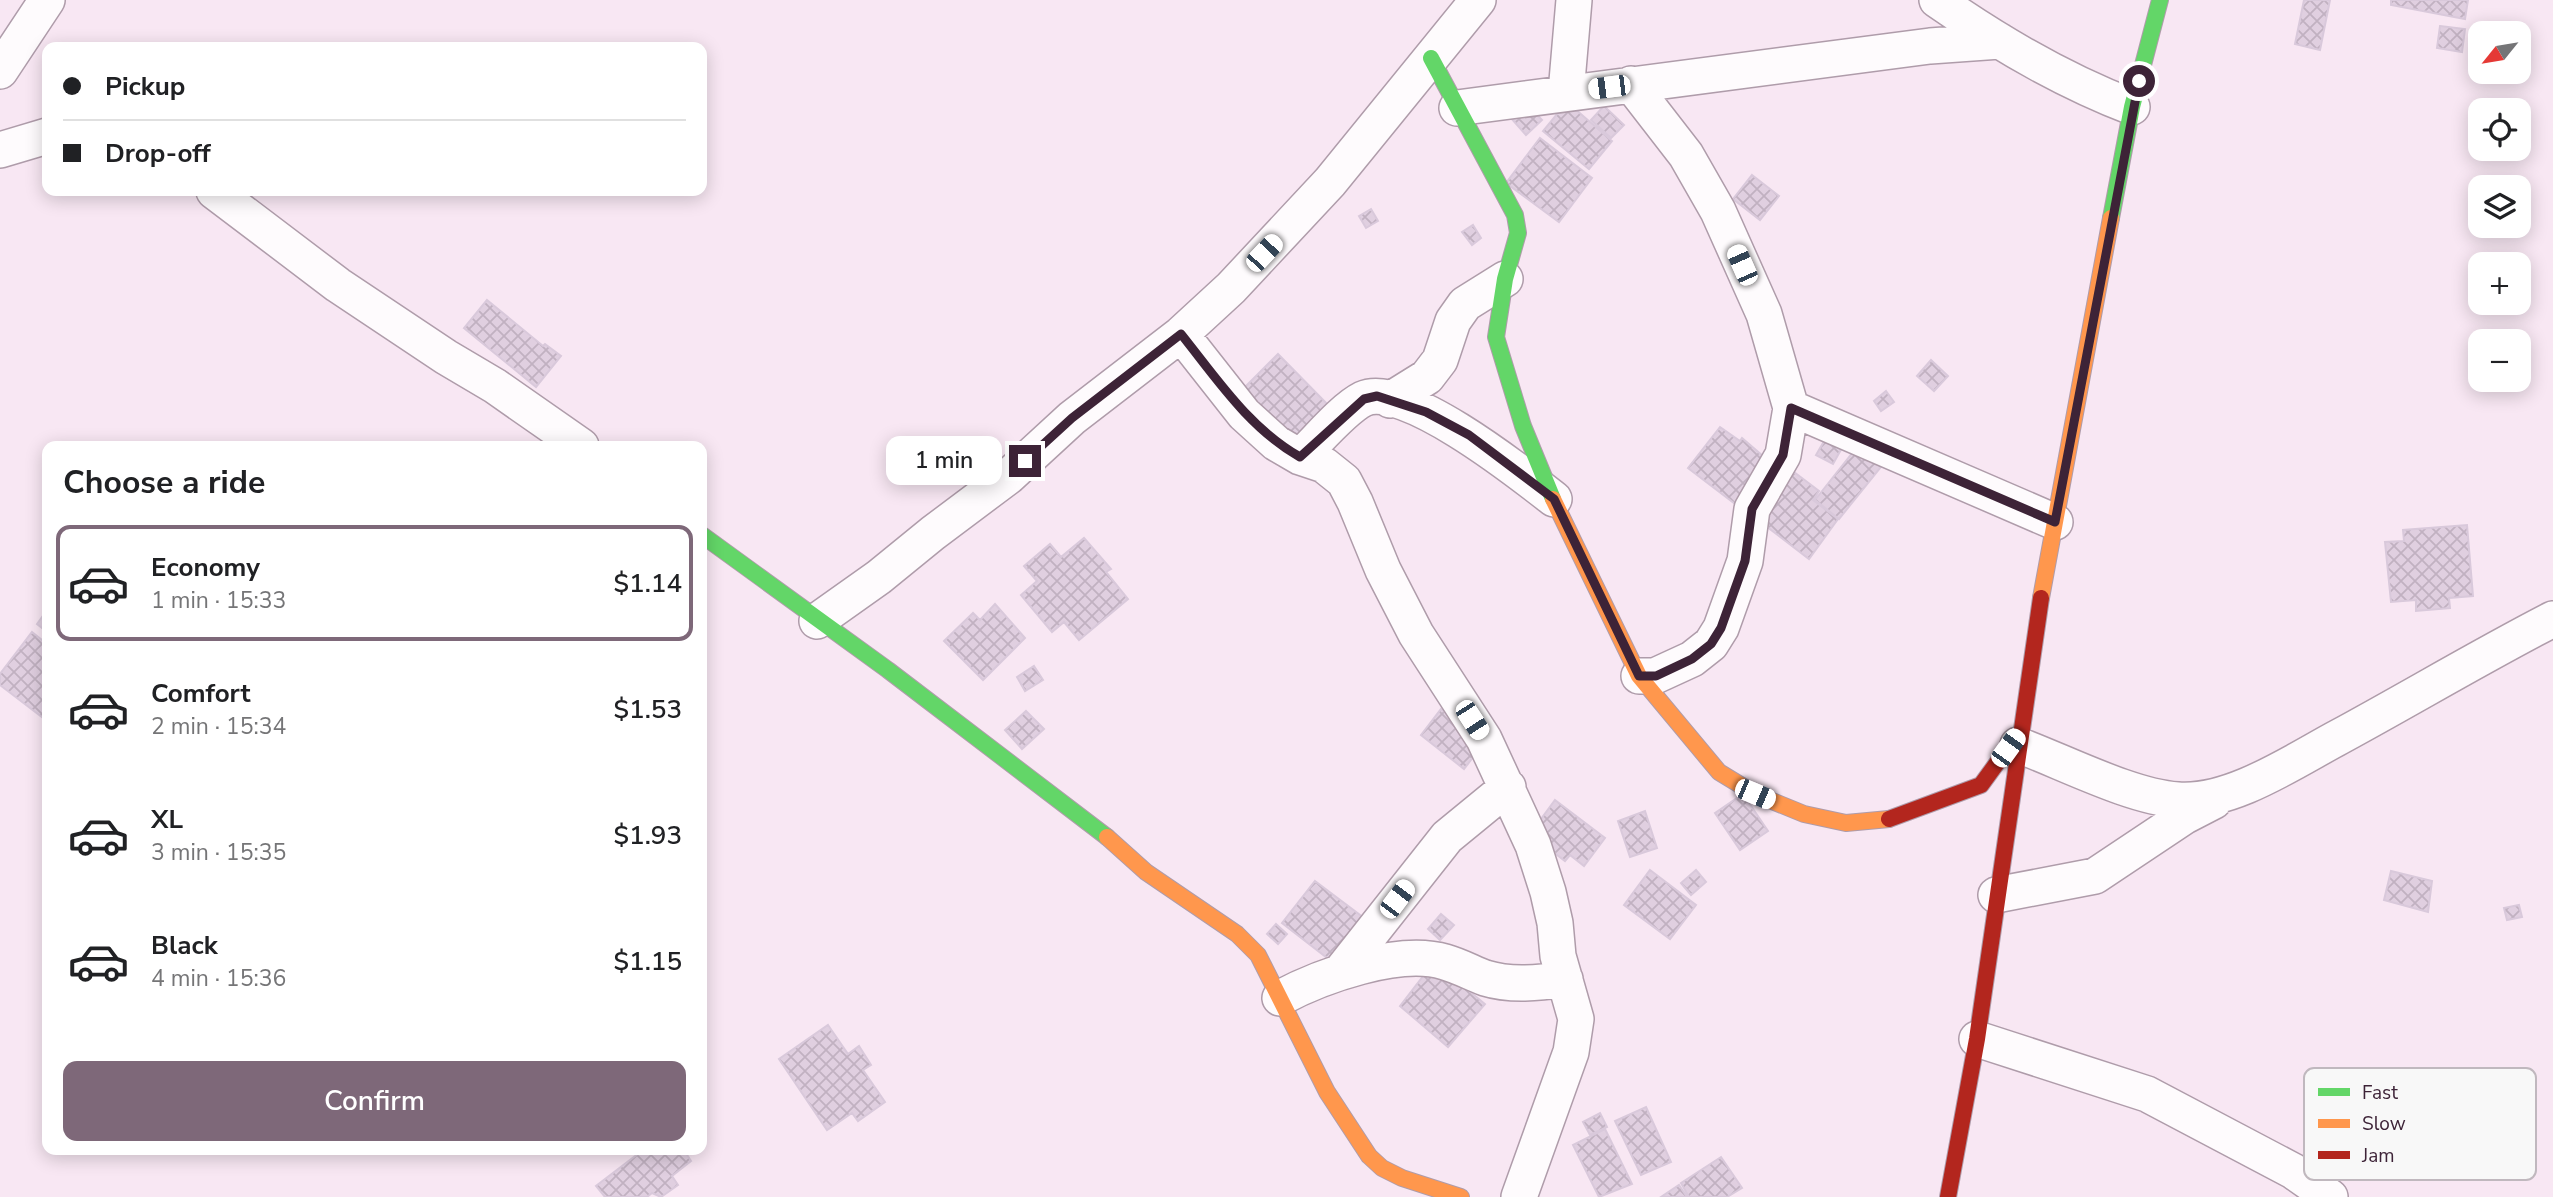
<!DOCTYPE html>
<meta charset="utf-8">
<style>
:root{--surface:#fff;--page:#f2f2f2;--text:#202124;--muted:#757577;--line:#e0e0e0;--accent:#7e6879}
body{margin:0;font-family:"Nunito Sans",sans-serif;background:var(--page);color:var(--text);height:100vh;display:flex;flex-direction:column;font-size:26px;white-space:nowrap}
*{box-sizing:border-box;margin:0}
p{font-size:23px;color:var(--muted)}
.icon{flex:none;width:38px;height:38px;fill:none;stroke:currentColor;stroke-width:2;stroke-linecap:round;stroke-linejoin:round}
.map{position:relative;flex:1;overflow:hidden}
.details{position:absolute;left:42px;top:441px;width:665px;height:714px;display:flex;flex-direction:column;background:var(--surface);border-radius:14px;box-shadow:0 4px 18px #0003}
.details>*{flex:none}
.top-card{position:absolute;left:42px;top:42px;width:665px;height:154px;border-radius:14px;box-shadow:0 4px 18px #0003;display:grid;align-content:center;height:154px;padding:0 21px;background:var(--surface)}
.needle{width:46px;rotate:240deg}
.fabs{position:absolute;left:2468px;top:21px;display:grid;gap:14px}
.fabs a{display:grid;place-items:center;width:63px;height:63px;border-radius:14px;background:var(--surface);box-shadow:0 4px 18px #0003;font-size:35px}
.end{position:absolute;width:32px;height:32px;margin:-16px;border:9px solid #3d2337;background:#fff;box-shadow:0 0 0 4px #fff}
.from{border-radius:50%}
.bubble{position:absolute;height:49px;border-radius:14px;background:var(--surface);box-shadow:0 4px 18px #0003;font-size:23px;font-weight:600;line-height:49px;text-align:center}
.car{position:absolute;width:21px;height:42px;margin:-21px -10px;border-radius:9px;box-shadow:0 0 5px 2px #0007;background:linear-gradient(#fff 24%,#345 0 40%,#fff 0 76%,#345 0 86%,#fff 0)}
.top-card b{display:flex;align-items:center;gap:24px;height:66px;font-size:26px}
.top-card b+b{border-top:2px solid var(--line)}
.top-card i{width:18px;height:18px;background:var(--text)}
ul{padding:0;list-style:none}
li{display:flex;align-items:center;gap:21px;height:116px;margin:0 14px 10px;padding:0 7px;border:4px solid transparent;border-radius:14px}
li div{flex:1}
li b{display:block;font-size:26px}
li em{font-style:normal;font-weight:600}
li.current{border-color:var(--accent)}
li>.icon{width:63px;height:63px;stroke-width:1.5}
h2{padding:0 21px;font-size:32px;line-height:84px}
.cta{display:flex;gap:14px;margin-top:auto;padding:14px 21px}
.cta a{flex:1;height:80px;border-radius:14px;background:var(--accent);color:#fff;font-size:28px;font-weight:600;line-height:80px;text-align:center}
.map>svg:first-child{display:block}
</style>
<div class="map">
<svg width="2553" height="1197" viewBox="0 0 2553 1197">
<defs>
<pattern id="building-cross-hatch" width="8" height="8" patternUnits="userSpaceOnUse" patternTransform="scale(1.75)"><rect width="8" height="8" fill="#e0cfe0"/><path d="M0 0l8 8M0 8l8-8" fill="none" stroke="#c1b1c1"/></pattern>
</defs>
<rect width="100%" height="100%" fill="#f8e7f3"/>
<path fill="url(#building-cross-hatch)" stroke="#d9c9db" stroke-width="2" d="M2304 0H2330L2320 50 2295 44Z
M2391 0H2468L2465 19 2391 5Z
M2440 26 2465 29 2462 52 2437 48Z
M1567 102 1612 141 1589 169 1543 131Z
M1527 104 1542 120 1526 135 1511 118Z
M1604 106 1624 125 1611 138 1591 120Z
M1540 138 1592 178 1559 222 1506 183Z
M1752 175 1779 196 1760 220 1733 199Z
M1371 209 1378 221 1366 228 1359 216Z
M1473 225 1481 238 1472 245 1462 232Z
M487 300 543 346 545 344 561 356 536 387 464 328Z
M1278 354 1334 411 1293 451 1238 394Z
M1931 360 1948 376 1934 391 1917 376Z
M1886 391 1894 402 1881 411 1874 401Z
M1720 427 1740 441 1742 438 1763 456 1739 507 1688 468Z
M1827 436 1843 446 1833 464 1816 455Z
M1861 442 1885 462 1839 519 1815 500Z
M1794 472 1819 491 1813 500 1838 519 1809 559 1758 520Z
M2467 525 2473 596 2449 598 2450 608 2416 611V600L2391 602 2385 542 2404 541 2403 530Z
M1084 538 1111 569 1106 572 1128 599 1079 640 1064 622 1052 632 1021 595 1037 581 1024 566 1050 544 1061 557Z
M995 604 1025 638 983 680 944 641 973 613 980 620Z
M47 610V632L37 624Z
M32 632 47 644V721L0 685V674Z
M1034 666 1043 680 1025 691 1017 677Z
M1441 709 1484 743 1464 769 1421 735Z
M1026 711 1044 729 1022 749 1005 730Z
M1743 794 1768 831 1740 850 1715 813Z
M1555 800 1605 838 1584 866 1570 855 1565 861 1530 834Z
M1645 811 1657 848 1630 857 1618 821Z
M1650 870 1696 905 1670 939 1624 905Z
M1696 870 1706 882 1691 895 1681 883Z
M2391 871 2432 881 2428 912 2384 900Z
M1315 881 1368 921 1335 964 1282 923Z
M2519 905 2522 917 2507 920 2504 908Z
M1441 914 1454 925 1440 940 1428 929Z
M1276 924 1287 934 1278 944 1267 934Z
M1434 962 1485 1004 1448 1047 1400 1006Z
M828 1025 848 1054 859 1046 871 1065 863 1070 885 1102 858 1121 852 1113 827 1130 779 1059Z
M1646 1107 1671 1162 1641 1175 1615 1121Z
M1600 1113 1607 1127 1590 1135 1583 1122Z
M1605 1129 1632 1184 1599 1197 1573 1145Z
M643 1150H684L691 1161 672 1176 678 1185 661 1197 652 1193 647 1197H605L596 1186Z
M1721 1157 1742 1188 1727 1197H1689L1681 1183Z
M1679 1185 1687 1197H1661Z"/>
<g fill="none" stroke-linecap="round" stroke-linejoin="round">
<g stroke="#af9caa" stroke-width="38">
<path id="street" d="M1937 0C1997 42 2064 81 2132 107
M0 71 47 0
M1631 84 1686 155 1718 211 1764 314 1791 408 1783 455 1752 509 1745 561 1721 628 1711 644 1692 659 1655 676H1639
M1566 93 1574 0
M1457 108 1930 46 2000 41
M0 150 47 136
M214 191 338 285 446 357 495 386 581 446
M1181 334 1244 414 1276 443 1300 457 1324 465 1344 481 1355 502 1383 570 1416 634 1484 739 1533 845 1548 892 1555 923 1558 956 1576 1019 1571 1052 1519 1197
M1390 400 1427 377 1440 360 1453 321 1465 304 1505 279
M1791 408 2055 522
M1300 457C1317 441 1343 409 1363 399 1404 380 1522 474 1554 499
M817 621 879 577 933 533 1009 476 1072 418 1181 334 1231 288 1330 182 1478 0
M2018 745C2064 762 2131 797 2178 800 2231 804 2294 761 2339 737 2411 698 2481 656 2553 619
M1996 895 2095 876 2185 816 2214 801
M1342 970 1447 837 1508 787
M1280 998C1321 976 1399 948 1445 962 1459 966 1472 973 1485 978 1511 986 1539 983 1565 979
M1977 1039 2147 1094 2293 1171 2330 1197"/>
</g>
<g stroke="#af9caa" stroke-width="18">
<path id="fast" d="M1431 58 1515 215 1518 233 1505 279 1496 337 1523 426 1553 499
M2111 218 2132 107 2160 0
M702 535 888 670 1107 837"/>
</g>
<g stroke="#af9caa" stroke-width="18">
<path id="slow" d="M1553 499 1639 676 1719 772 1755 794 1804 814 1846 823 1889 819
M2041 598 2111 218
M1107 837 1146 872 1237 934 1258 955 1327 1092 1369 1156 1382 1168 1402 1178 1461 1197"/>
</g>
<g stroke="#af9caa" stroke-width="18">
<path id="jam" d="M1889 819 1981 785 2016 737
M1948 1197 1977 1039 2041 598"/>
</g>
<use href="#street" stroke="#fefbfd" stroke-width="35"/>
<use href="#fast" stroke="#63d668" stroke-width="16"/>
<use href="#slow" stroke="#ff974d" stroke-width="16"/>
<use href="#jam" stroke="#b3261e" stroke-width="16"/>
</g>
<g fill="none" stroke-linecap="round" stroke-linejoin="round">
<path stroke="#3d2337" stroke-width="9" d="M1025 461 1072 418 1181 334C1217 379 1249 428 1300 457L1364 399 1377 396 1426 412 1469 435 1554 499 1639 676H1656L1692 659 1711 644 1721 628 1745 561 1752 509 1783 455 1791 408 2055 522 2139 81"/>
</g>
<rect x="2304" y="1068" width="232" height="112" rx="10" fill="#f8f8f8" stroke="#c0b8be" stroke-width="2"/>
<rect x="2318" y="1088" width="32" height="8" fill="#63d668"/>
<rect x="2318" y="1119" width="32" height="9" fill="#ff974d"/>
<rect x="2318" y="1151" width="32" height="8" fill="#b3261e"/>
<g font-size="19" fill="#3d2337">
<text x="2362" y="1099">Fast</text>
<text x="2362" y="1130">Slow</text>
<text x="2362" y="1162">Jam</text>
</g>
</svg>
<div class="fabs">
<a><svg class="needle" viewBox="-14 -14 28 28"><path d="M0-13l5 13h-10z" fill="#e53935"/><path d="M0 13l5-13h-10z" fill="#757577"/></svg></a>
<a><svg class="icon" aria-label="locate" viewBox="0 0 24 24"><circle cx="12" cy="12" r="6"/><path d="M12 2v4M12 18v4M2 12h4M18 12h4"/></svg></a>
<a><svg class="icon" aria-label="layers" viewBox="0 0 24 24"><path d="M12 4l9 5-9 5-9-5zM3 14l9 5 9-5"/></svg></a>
<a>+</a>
<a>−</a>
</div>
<i class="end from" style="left:2139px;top:81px"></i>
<i class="end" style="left:1025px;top:461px"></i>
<div class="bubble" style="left:886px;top:436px;width:116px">1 min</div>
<i class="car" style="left:1609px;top:87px;rotate:263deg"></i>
<i class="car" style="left:1264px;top:253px;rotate:43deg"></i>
<i class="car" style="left:1742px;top:265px;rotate:336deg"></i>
<i class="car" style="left:1472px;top:720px;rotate:147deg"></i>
<i class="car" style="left:2008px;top:748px;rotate:36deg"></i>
<i class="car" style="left:1755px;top:794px;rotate:113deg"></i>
<i class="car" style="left:1397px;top:899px;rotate:37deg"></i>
<div class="top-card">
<b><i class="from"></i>Pickup</b>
<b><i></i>Drop-off</b>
</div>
<section class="details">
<h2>Choose a ride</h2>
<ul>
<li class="current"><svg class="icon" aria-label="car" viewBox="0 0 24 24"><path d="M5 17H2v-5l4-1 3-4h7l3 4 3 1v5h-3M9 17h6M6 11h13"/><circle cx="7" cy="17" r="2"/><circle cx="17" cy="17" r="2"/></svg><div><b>Economy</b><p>1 min · 15:33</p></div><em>$1.14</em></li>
<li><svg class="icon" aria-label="car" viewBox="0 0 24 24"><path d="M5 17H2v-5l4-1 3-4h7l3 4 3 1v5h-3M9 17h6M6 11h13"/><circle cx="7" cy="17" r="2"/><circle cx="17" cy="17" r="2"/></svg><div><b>Comfort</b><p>2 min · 15:34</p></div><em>$1.53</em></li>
<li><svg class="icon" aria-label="car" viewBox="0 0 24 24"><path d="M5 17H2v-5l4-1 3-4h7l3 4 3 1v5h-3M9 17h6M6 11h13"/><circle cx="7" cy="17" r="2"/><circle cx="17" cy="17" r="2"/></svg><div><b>XL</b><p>3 min · 15:35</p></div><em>$1.93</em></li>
<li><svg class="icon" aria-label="car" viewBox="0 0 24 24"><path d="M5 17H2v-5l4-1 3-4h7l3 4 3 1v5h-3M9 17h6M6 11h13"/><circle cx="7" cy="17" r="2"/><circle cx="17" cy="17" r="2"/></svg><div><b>Black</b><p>4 min · 15:36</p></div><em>$1.15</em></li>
</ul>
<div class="cta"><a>Confirm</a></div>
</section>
</div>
